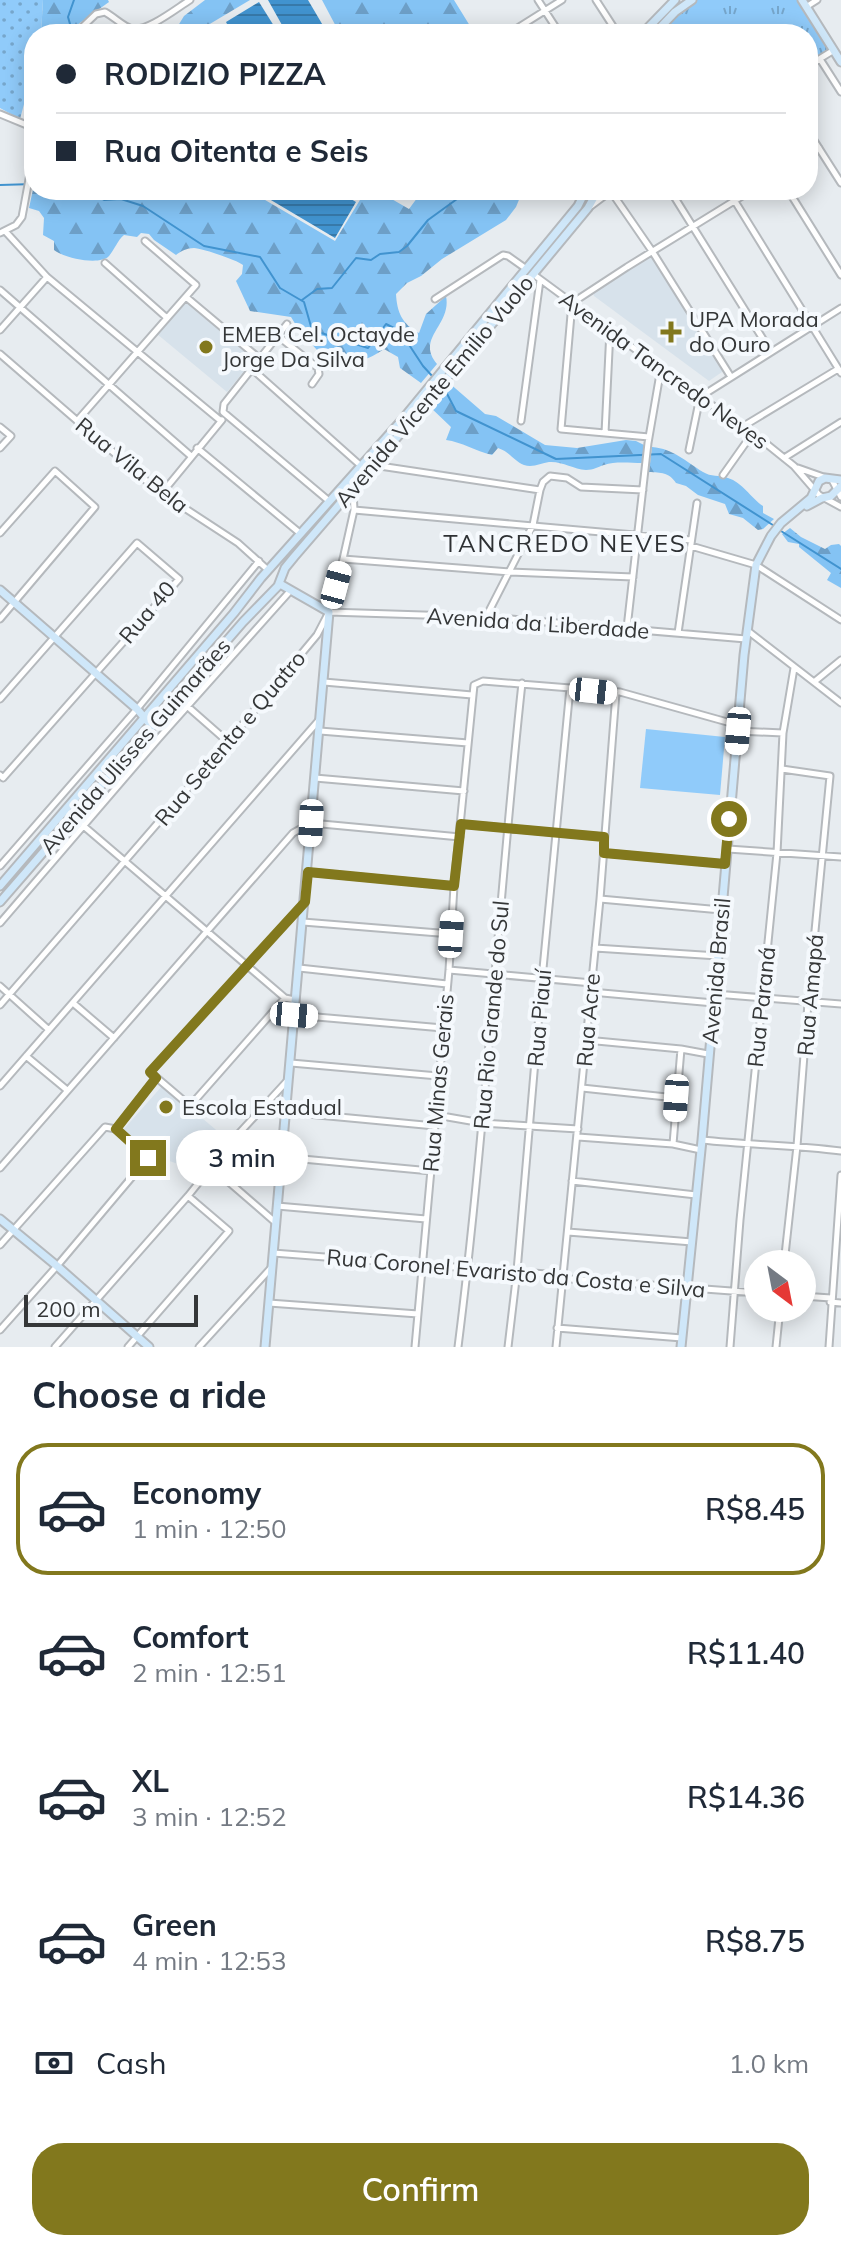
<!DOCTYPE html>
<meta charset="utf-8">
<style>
:root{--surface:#fff;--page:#f2f2f3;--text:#1f2937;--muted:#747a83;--line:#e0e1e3;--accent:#82781d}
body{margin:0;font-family:Mulish,sans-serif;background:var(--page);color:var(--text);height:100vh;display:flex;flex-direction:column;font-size:30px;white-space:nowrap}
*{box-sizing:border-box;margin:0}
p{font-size:26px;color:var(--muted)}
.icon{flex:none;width:44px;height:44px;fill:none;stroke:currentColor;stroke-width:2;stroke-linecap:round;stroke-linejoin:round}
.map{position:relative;height:1347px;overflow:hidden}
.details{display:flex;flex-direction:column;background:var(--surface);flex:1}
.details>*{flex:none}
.banner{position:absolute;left:24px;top:24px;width:794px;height:176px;border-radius:32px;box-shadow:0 4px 20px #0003;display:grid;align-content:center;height:176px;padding:0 32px;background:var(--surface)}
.needle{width:52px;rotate:148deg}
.tools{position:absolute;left:744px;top:1250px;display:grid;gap:16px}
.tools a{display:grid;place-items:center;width:72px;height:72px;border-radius:50%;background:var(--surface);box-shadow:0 4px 20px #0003;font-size:40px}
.scale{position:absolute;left:24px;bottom:20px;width:174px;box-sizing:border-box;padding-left:8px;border:4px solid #353738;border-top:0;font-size:22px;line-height:28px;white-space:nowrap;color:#353738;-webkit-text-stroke:6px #f5f9fd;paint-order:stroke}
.end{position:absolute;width:36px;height:36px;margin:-18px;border:10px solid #82781d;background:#fff;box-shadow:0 0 0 4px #fff}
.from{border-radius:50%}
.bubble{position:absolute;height:56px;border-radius:28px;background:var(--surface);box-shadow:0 4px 20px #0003;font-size:26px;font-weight:600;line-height:56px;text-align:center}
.car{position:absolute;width:24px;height:48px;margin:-24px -12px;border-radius:10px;box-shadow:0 0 6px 2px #0007;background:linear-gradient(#fff 24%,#345 0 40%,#fff 0 76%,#345 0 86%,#fff 0)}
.banner b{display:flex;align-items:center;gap:28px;height:76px;font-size:30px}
.banner b+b{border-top:2px solid var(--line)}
.banner i{width:20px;height:20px;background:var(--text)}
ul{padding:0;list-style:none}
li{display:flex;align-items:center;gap:24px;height:132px;margin:0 16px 12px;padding:0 16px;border:4px solid transparent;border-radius:32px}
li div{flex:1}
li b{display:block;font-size:30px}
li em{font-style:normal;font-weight:600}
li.current{border-color:var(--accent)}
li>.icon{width:72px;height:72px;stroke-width:1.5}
h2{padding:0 32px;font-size:36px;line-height:96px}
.pay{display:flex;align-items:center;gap:20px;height:88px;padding:0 32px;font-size:30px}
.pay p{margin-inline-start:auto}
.primary-button{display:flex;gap:16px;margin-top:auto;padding:16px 32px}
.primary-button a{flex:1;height:92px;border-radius:32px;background:var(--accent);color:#fff;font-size:32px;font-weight:600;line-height:92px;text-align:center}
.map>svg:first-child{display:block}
</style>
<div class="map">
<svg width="841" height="1347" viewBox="0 0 841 1347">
<defs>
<pattern id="grass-dots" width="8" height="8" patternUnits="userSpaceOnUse" patternTransform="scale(2)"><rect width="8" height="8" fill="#90cbfa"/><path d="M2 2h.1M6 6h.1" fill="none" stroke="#76a6cb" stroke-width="1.8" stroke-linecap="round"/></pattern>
<pattern id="forest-firs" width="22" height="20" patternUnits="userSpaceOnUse" patternTransform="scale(2)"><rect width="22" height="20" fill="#84c3f4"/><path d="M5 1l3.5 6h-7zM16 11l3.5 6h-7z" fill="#6d9fc7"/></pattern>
<pattern id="park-tufts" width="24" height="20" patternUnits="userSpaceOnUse" patternTransform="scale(2)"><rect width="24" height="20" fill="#90cbfa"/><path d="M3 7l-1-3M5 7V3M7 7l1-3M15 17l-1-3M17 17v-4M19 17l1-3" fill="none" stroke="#76a6cb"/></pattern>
<pattern id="water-rules" width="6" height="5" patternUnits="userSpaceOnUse" patternTransform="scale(2)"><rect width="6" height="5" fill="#4193cf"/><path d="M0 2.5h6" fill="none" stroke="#3779a9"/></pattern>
</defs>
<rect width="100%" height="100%" fill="#e7ecf0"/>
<path fill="#d7e2eb" d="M650 257 655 260 723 369 722 372 709 381 594 296 593 293Z
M185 302 254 359 227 392 157 334Z
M163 1085 228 1140 201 1172 152 1155 123 1130Z"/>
<path fill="url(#grass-dots)" d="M0 0H43L41 34H34V67L20 119 0 108Z"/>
<path fill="url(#forest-firs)" d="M43 0H108L109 2 77 25 69 34H41Z
M205 0H250L193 34H173L184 16Z
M322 0H454L475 34H340Z
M34 185V190H248L335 241 366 190H376L409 209 423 190H523L516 207 506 220 442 259 421 276 407 283 396 294C397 312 402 324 419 333L426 314 446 296C452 325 415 338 437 364L421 383 400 368 398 357 384 349C365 362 358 363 335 356 328 354 325 350 317 350L299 330 291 317 250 311 236 281 242 274 243 265C237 260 201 248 194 248 187 248 181 251 176 255L154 240 149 234 141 233 137 237 124 235C117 241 115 249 109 256 100 266 63 258 54 250V241L43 235 44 218 39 211 29 208Z
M448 382 485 414 496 416 545 445 577 448 626 440 636 441 644 445 642 463C630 463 615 461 604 465 597 467 594 470 586 470 573 469 562 461 549 462 541 463 533 468 524 465 514 461 510 452 498 448L492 455C475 451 462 442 446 440L451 427 429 406Z
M652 447C674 449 685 461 703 472 711 477 719 475 728 478 742 482 751 498 763 506V513L774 519 763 529 758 530 743 518 729 514 725 504 698 495 686 486 676 483C669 472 661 473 649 472Z
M790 528 801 537 825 549 831 545 839 544 841 546V588L827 580 831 573 799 547V544L788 542 782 534Z"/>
<path fill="url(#park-tufts)" d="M697 0H797L829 48 808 62V34H658L667 22Z"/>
<path fill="#90cbfa" d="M646 729 725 737 720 795 640 788Z"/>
<path fill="url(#water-rules)" d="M268 0H308L328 34H287Z
M259 2 279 34H232L226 22Z
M254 190H336L356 202 335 238Z"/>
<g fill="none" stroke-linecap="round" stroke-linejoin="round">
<path stroke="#4193cf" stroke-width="2" d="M65 34 70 24 68 17 74 0
M34 105 31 117 34 123
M0 185 34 184
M88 190 104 200 121 199 143 206 204 246 260 257 280 288 304 302 312 330 368 348 386 324 400 331 423 366 434 378
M302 300 317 289 332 288 356 258 371 260 380 254 399 252 407 246 428 220 457 199 463 190
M444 388 456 411 556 459 661 454 776 527
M781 531 841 569"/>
<g stroke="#b5b9bd" stroke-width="9">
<path id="street" d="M538 0 560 34
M596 0 618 34
M806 7 817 0
M75 34 96 14 105 12C114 17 124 27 132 29 147 32 177 8 190 0
M508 34 562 0
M820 59 841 92
M808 66 834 50
M0 114 34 128
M808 131 841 183
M808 154 819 148
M610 190 652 251 731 377
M670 190 771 352
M728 190 841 373
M788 190 841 275
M591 206 611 191
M5 231 47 277 221 421
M0 233 16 225 22 217 34 152
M105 263 167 318
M533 274 700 397 753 433 794 466 819 495 841 507
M0 290 191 456
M186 297 260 359
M435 299 503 255 508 256 525 268
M287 324 224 404 223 412 329 501
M0 330 47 277
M278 336 318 368 319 374 312 384
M0 354 157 490 238 543 268 570
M252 369 360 465
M77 421 196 285 145 241
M521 421 540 280
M0 427 11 436 0 448
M742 427 838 369
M605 433 610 330
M649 437 561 429 572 303 627 267 752 190
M197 448 301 534
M689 450 700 397 841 308
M784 458 841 422
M373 465 540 490
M798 468 832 480 841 497
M723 475 752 434
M162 493 222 420
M354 510 691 540
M0 533 55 471 95 507 0 619
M691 546 756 565 841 620
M343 559 510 572 633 577
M329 612 486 617 746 639
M486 617 533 525 540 490 543 482 550 476 567 478 581 487 643 490
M627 628 648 443 661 368
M748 631 841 703
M678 633 697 503
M324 682 472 695
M814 682 841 660
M0 699 137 543 179 579 3 778 0 775
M187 706 228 742
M320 731 468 743
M738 731 783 733
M782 769 830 776 808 1003 797 1146 784 1264
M315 778 464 791
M66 811 285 998 295 1000
M461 824 604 837
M728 849 841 857
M604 853 725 864
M0 866 137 709 259 561
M308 872 454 886
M600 899 721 910
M303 922 451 934
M0 923 159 738 291 590
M595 948 718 956
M299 968 447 984
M449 970 592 983
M0 986 49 1030
M591 992 714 1003
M715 994 841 1004
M285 998 190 1106 150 1072 304 903
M73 1003 114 1038
M0 1005 228 742 317 635 329 612 343 559 354 510 353 490
M294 1015 443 1028
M586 1040 681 1049 708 1054
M26 1056 67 1090
M291 1063 438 1076
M0 1086 320 719
M582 1088 676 1098
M286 1112 435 1126
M436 1115 482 1123 578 1129
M116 1129 156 1078
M578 1137 673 1144 701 1150
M702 1140C749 1145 795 1145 841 1151
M673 1144 681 1049
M281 1157 431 1171
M0 1168 293 833 311 823 460 837
M279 1181 232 1141 288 1080
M572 1181 696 1195
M188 1196 208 1171 215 1170 275 1222
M277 1206 426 1219
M568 1232 692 1242
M0 1245 105 1127 116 1129 148 1158 57 1266 0 1330
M273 1253 559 1275 571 1279 758 1293
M802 1296 831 1298
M830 1302 841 1303
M269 1303 418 1314
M557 1328 682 1338
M55 1347 188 1196 229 1231 128 1347
M199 1347 271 1268
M415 1347 449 970 454 886 474 685 483 681 620 692 738 725
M458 1347C486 1126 498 904 522 683
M508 1347 517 1271 542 979 570 688
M556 1347 600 899 616 693
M730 1347 740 1220 777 853 783 733 794 668
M776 1347 780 1308
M829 1347 841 1175"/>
</g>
<g stroke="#b5b9bd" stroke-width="11">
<path id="secondary" d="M802 0 841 62
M642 34 675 0
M654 34 675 12 692 0
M807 506 822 498 831 496 841 486
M0 590 137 709 148 722
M0 886 234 613 261 578 402 420 578 206 586 190
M0 902 243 622 278 586 285 568 294 557 424 406 588 208 598 190
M0 1219 57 1266 149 1347
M265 1347 329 612 280 584
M681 1347 702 1140 744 655 756 565 771 536 781 523 811 498 819 481 825 478 841 480"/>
</g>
<use href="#street" stroke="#fff" stroke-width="5"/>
<use href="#secondary" stroke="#cfe7f9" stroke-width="7"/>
</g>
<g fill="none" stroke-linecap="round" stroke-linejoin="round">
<path stroke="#82781d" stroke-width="10" d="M148 1158 116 1129 156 1078 150 1072 305 902 308 872 454 886 461 824 604 837V853L725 864 729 819"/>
</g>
<g fill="#82781d" stroke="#f5f9fd" stroke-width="3">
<path d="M667 320h8v8h8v8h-8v8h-8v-8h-8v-8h8z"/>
<circle cx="206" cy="347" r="8"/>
<circle cx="166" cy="1107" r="8"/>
</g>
<g text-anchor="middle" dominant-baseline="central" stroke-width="8" stroke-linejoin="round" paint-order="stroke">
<g font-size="22" fill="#353738" stroke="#f5f9fd" text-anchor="start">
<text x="689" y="319">UPA Morada<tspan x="689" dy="25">do Ouro</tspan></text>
<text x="222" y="334">EMEB Cel. Octayde<tspan x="222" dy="25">Jorge Da Silva</tspan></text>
<text x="182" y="1107">Escola Estadual</text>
</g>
<g font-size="22" fill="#353738" stroke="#f5f9fd">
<text transform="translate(664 370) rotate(36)">Avenida Tancredo Neves</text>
<text transform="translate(434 391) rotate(-50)">Avenida Vicente Emilio Vuolo</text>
<text transform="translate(132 465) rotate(39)">Rua Vila Bela</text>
<text transform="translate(147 612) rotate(-50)">Rua 40</text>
<text transform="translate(538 623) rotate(4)">Avenida da Liberdade</text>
<text transform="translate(230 738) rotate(-50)">Rua Setenta e Quatro</text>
<text transform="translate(135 746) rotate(-49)">Avenida Ulisses Guimarães</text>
<text transform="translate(716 971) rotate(-85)">Avenida Brasil</text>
<text transform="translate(810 995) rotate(-85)">Rua Amapá</text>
<text transform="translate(761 1007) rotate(-84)">Rua Paraná</text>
<text transform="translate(491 1015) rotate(-85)">Rua Rio Grande do Sul</text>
<text transform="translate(539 1018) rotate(-85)">Rua Piauí</text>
<text transform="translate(588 1020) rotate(-85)">Rua Acre</text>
<text transform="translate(438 1083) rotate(-85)">Rua Minas Gerais</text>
<text transform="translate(516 1273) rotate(5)">Rua Coronel Evaristo da Costa e Silva</text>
</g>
<g font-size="24" letter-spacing="2" fill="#2e3134" stroke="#f5f9fd">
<text x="565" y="543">TANCREDO NEVES</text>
</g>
</g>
</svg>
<div class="tools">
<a><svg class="needle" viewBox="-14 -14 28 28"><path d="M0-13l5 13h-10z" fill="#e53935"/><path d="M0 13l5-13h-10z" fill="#747a83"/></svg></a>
</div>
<div class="scale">200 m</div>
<i class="end from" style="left:729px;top:819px"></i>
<i class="end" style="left:148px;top:1158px"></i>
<div class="bubble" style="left:176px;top:1130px;width:132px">3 min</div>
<i class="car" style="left:336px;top:585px;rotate:15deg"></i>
<i class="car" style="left:593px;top:691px;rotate:96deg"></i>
<i class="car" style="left:738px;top:731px;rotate:185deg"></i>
<i class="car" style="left:311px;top:823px;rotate:183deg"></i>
<i class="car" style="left:451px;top:934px;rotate:4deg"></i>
<i class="car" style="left:294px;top:1015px;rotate:95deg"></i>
<i class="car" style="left:676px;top:1098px;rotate:184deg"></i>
<div class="banner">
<b><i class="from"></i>RODIZIO PIZZA</b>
<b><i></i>Rua Oitenta e Seis</b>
</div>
</div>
<section class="details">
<h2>Choose a ride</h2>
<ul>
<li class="current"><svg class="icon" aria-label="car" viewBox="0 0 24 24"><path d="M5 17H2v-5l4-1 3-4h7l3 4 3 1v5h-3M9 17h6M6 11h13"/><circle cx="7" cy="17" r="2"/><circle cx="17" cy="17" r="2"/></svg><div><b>Economy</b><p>1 min · 12:50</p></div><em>R$8.45</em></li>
<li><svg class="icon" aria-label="car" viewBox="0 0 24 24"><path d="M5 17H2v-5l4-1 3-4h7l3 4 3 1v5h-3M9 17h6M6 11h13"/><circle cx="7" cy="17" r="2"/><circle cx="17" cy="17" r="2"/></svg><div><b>Comfort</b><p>2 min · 12:51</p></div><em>R$11.40</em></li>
<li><svg class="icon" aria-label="car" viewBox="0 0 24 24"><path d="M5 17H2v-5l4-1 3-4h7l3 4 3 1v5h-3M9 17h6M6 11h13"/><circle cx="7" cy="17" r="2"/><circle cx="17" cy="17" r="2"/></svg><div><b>XL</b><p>3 min · 12:52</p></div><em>R$14.36</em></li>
<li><svg class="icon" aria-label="car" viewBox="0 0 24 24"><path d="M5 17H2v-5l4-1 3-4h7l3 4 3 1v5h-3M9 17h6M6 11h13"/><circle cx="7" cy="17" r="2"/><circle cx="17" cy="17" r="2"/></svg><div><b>Green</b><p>4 min · 12:53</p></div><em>R$8.75</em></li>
</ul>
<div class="pay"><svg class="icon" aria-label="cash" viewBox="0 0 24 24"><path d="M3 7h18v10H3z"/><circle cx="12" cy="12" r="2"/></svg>Cash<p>1.0 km</p></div>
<div class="primary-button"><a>Confirm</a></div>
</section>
